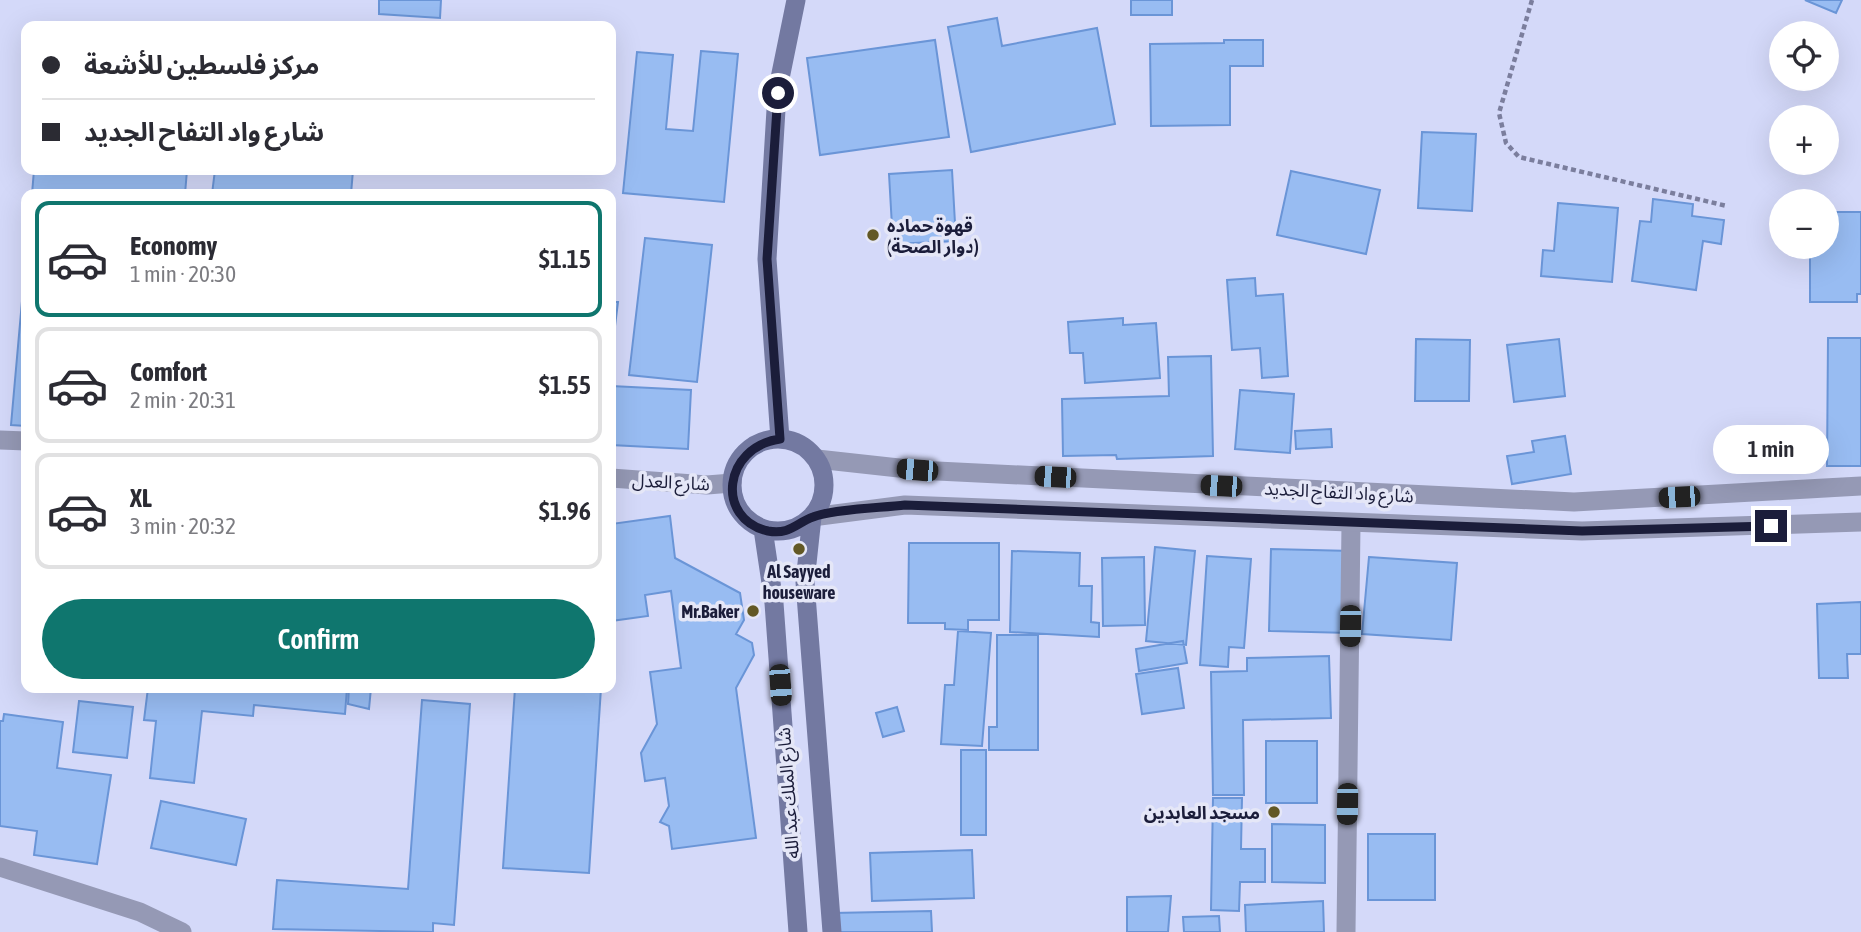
<!DOCTYPE html>
<meta charset="utf-8">
<style>
:root{--surface:#fff;--page:#f7f7f7;--text:#2b2b33;--muted:#7c7c81;--line:#e1e1e2;--accent:#0f766e}
body{margin:0;font-family:"Asap Condensed","Noto Sans Arabic",sans-serif;background:var(--page);color:var(--text);height:100vh;display:flex;flex-direction:column;font-size:26px;white-space:nowrap}
*{box-sizing:border-box;margin:0}
p{font-size:23px;color:var(--muted)}
.icon{flex:none;width:38px;height:38px;fill:none;stroke:currentColor;stroke-width:2;stroke-linecap:round;stroke-linejoin:round}
.map{position:relative;flex:1;overflow:hidden}
.drawer{position:absolute;left:21px;top:189px;width:595px;height:504px;display:flex;flex-direction:column;background:var(--surface);border-radius:14px;box-shadow:0 7px 28px #0002}
.drawer>*{flex:none}
.hud{position:absolute;left:21px;top:21px;width:595px;height:154px;border-radius:14px;box-shadow:0 7px 28px #0002;display:grid;align-content:center;height:154px;padding:0 21px;background:var(--surface)}
.tools{position:absolute;left:1769px;top:21px;display:grid;gap:14px}
.tools a{display:grid;place-items:center;width:70px;height:70px;border-radius:50%;background:var(--surface);box-shadow:0 7px 28px #0002;font-size:35px}
.end{position:absolute;width:32px;height:32px;margin:-16px;border:9px solid #1b1d3a;background:#fff;box-shadow:0 0 0 4px #fff}
.from{border-radius:50%}
.bubble{position:absolute;height:49px;border-radius:24px;background:var(--surface);box-shadow:0 7px 28px #0002;font-size:23px;font-weight:600;line-height:49px;text-align:center}
.car{position:absolute;width:21px;height:42px;margin:-21px -10px;border-radius:9px;box-shadow:0 0 5px 2px #0007;background:linear-gradient(#222 24%,#8ab4d8 0 40%,#222 0 76%,#8ab4d8 0 86%,#222 0)}
.hud b{display:flex;align-items:center;gap:24px;height:66px;font-size:26px}
.hud b+b{border-top:2px solid var(--line)}
.hud i{width:18px;height:18px;background:var(--text)}
ul{padding:12px 0 0;list-style:none}
li{display:flex;align-items:center;gap:21px;height:116px;margin:0 14px 10px;padding:0 7px;border:4px solid var(--line);border-radius:14px}
li div{flex:1}
li b{display:block;font-size:26px}
li em{font-style:normal;font-weight:600}
li.selected{border-color:var(--accent)}
li>.icon{width:63px;height:63px;stroke-width:1.5}
.button{display:flex;gap:14px;margin-top:auto;padding:14px 21px}
.button a{flex:1;height:80px;border-radius:42px;background:var(--accent);color:#fff;font-size:28px;font-weight:600;line-height:80px;text-align:center}
.map>svg:first-child{display:block}
</style>
<div class="map">
<svg width="1861" height="932" viewBox="0 0 1861 932">
<rect width="100%" height="100%" fill="#d4d9f9"/>
<path fill="#98bcf2" stroke="#6a95d7" stroke-width="2" d="M379 0H441L440 18 379 14Z
M1131 0H1172V15H1131Z
M1805 0H1842L1836 13Z
M997 18 1002 46 1097 28 1115 124 971 152 948 27Z
M935 40 949 137 820 155 807 58Z
M1224 40H1263V66H1230V125L1151 126 1150 44 1224 43Z
M701 51 738 54 724 202 623 193 637 52 673 55 666 129 693 131Z
M1422 132 1476 134 1472 211 1418 208Z
M34 170H187L185 194H32Z
M215 170H353L351 194H212Z
M952 170 956 241 893 244 889 174Z
M1291 171 1380 190 1366 254 1277 235Z
M1653 199 1693 204 1692 216 1724 220 1721 244 1703 241 1696 290 1632 281 1640 221 1651 222Z
M1558 203 1618 208 1612 282 1541 276 1543 250 1554 251Z
M1827 212H1861V294H1857V302H1810V247H1827Z
M645 238 712 245 697 382 629 375Z
M26 256V426L11 425Z
M1255 278 1256 296 1283 294 1288 376 1262 378 1260 348 1232 350 1227 280Z
M611 302H618L613 342H611Z
M1123 318V325L1156 323 1160 378 1085 383 1083 353H1070L1068 322Z
M1828 338H1861V466H1827Z
M1416 339 1470 340 1469 401H1415Z
M1559 339 1565 396 1514 402 1507 345Z
M1211 356 1213 456 1117 459 1116 455 1063 456 1062 399 1169 396 1168 357Z
M611 386 691 390 688 449 611 445Z
M1240 390 1294 394 1290 453 1235 449Z
M1331 429 1332 447 1296 449 1295 431Z
M1565 436 1571 474 1512 484 1507 456 1534 452 1532 441Z
M670 516 675 558 740 593 744 620 736 634 752 643 754 655 736 688 756 838 672 849 669 826 660 822 669 806 665 778 645 781 641 753 657 724 650 672 681 668 671 591 645 595 648 616 611 621V524Z
M909 543H999V620H968V630L945 629V623H908Z
M1155 547 1195 551 1186 645 1146 641Z
M1271 549 1352 551 1350 633 1269 631Z
M1012 551 1080 553 1079 586H1092L1091 622 1099 623V637L1010 632Z
M1207 556 1251 559 1244 648 1229 647 1228 667 1200 665Z
M1144 557 1145 625 1103 626 1102 558Z
M1369 557 1457 563 1451 640 1362 634Z
M1861 602V654H1847L1848 678H1819L1817 604Z
M958 631 991 633 982 746 941 744 945 685H954Z
M997 635H1038V750H989V727H997Z
M1183 641 1187 663 1139 671 1136 649Z
M1329 656 1331 718 1243 720 1244 795H1213L1211 672 1247 671V658Z
M1178 668 1184 708 1142 714 1136 674Z
M148 688H347L345 714 254 705 253 716 202 711 194 783 150 778 156 721 144 720Z
M349 688H371L369 709 348 704Z
M515 688H601L589 873 503 868Z
M422 700 470 704 454 925 433 923V932L273 929 277 880 408 889Z
M79 701 133 707 127 758 73 752Z
M897 707 904 731 883 737 876 713Z
M4 714 63 722 57 768 111 775 97 864 34 855 37 831 0 826V721H3Z
M1266 741H1317V803H1266Z
M961 750H986V835H961Z
M1213 798H1242L1241 849H1265V882H1240L1239 911 1211 910Z
M161 801 246 819 236 865 151 848Z
M1272 824 1325 825V883L1272 882Z
M1368 834H1435V900H1368Z
M972 850 974 898 872 901 870 853Z
M1171 896 1168 932H1127V897Z
M1323 901 1324 932H1246L1245 905Z
M931 911 932 932H834L833 913Z
M1219 916 1220 932H1184L1183 917Z"/>
<g fill="none" stroke-linecap="round" stroke-linejoin="round">
<path stroke="#7b7e9d" stroke-width="4.5" stroke-dasharray="5 3.5" stroke-linecap="butt" d="M1532 0 1499 113 1506 143 1519 157 1727 206"/>
<path stroke="#9599b5" stroke-width="19" d="M1346 932 1351 524"/>
<path stroke="#9599b5" stroke-width="19" d="M0 440 26 441
M817 459 917 470 1574 502 1861 486
M611 478 707 485 732 483
M812 517 905 505 1582 531 1861 522
M0 867 140 912 182 932"/>
<path stroke="#7379a1" stroke-width="19" d="M732 485a46 46 0 1 1 92 0a46 46 0 1 1-92 0Z
M780 439 767 259 777 93 796 0
M812 517 805 582 832 932
M763 529 774 603 798 932"/>
</g>
<g fill="none" stroke-linecap="round" stroke-linejoin="round">
<path stroke="#1b1d3a" stroke-width="9" d="M778 93 767 259 780 439C723 447 715 519 768 531 790 535 796 523 813 517 834 509 880 508 905 505L1582 531 1771 526"/>
</g>
<g fill="#625825" stroke="#e5e7f7" stroke-width="2.5">
<circle cx="873" cy="235" r="7"/>
<circle cx="799" cy="549" r="7"/>
<circle cx="753" cy="611" r="7"/>
<circle cx="1274" cy="812" r="7"/>
</g>
<g text-anchor="middle" dominant-baseline="central" stroke-width="7" stroke-linejoin="round" paint-order="stroke">
<g font-size="18" font-weight="bold" fill="#1b1d3a" stroke="#e5e7f7" text-anchor="end">
<text x="887" y="225" text-anchor="start">قهوة حماده<tspan x="887" dy="21">(دوار الصحة)</tspan></text>
<text x="799" y="571" text-anchor="middle">Al Sayyed<tspan x="799" dy="21">houseware</tspan></text>
<text x="739" y="611">Mr.Baker</text>
<text x="1260" y="812">مسجد العابدين</text>
</g>
<g font-size="18" fill="#1b1d3a" stroke="#e5e7f7">
<text transform="translate(671 482) rotate(3)">شارع العدل</text>
<text transform="translate(1339 492) rotate(3)">شارع واد التفاح الجديد</text>
<text transform="translate(788 793) rotate(-94)">شارع الملك عبد الله</text>
</g>
</g>
</svg>
<div class="tools">
<a><svg class="icon" aria-label="locate" viewBox="0 0 24 24"><circle cx="12" cy="12" r="6"/><path d="M12 2v4M12 18v4M2 12h4M18 12h4"/></svg></a>
<a>+</a>
<a>−</a>
</div>
<i class="end from" style="left:778px;top:93px"></i>
<i class="end" style="left:1771px;top:526px"></i>
<div class="bubble" style="left:1713px;top:425px;width:116px">1 min</div>
<i class="car" style="left:917px;top:470px;rotate:275deg"></i>
<i class="car" style="left:1055px;top:477px;rotate:273deg"></i>
<i class="car" style="left:1221px;top:486px;rotate:273deg"></i>
<i class="car" style="left:1679px;top:497px;rotate:267deg"></i>
<i class="car" style="left:1350px;top:626px;rotate:181deg"></i>
<i class="car" style="left:780px;top:685px;rotate:176deg"></i>
<i class="car" style="left:1347px;top:804px;rotate:181deg"></i>
<div class="hud">
<b><i class="from"></i>مركز فلسطين للأشعة</b>
<b><i></i>شارع واد التفاح الجديد</b>
</div>
<section class="drawer">
<ul>
<li class="selected"><svg class="icon" aria-label="car" viewBox="0 0 24 24"><path d="M5 17H2v-5l4-1 3-4h7l3 4 3 1v5h-3M9 17h6M6 11h13"/><circle cx="7" cy="17" r="2"/><circle cx="17" cy="17" r="2"/></svg><div><b>Economy</b><p>1 min · 20:30</p></div><em>$1.15</em></li>
<li><svg class="icon" aria-label="car" viewBox="0 0 24 24"><path d="M5 17H2v-5l4-1 3-4h7l3 4 3 1v5h-3M9 17h6M6 11h13"/><circle cx="7" cy="17" r="2"/><circle cx="17" cy="17" r="2"/></svg><div><b>Comfort</b><p>2 min · 20:31</p></div><em>$1.55</em></li>
<li><svg class="icon" aria-label="car" viewBox="0 0 24 24"><path d="M5 17H2v-5l4-1 3-4h7l3 4 3 1v5h-3M9 17h6M6 11h13"/><circle cx="7" cy="17" r="2"/><circle cx="17" cy="17" r="2"/></svg><div><b>XL</b><p>3 min · 20:32</p></div><em>$1.96</em></li>
</ul>
<div class="button"><a>Confirm</a></div>
</section>
</div>
